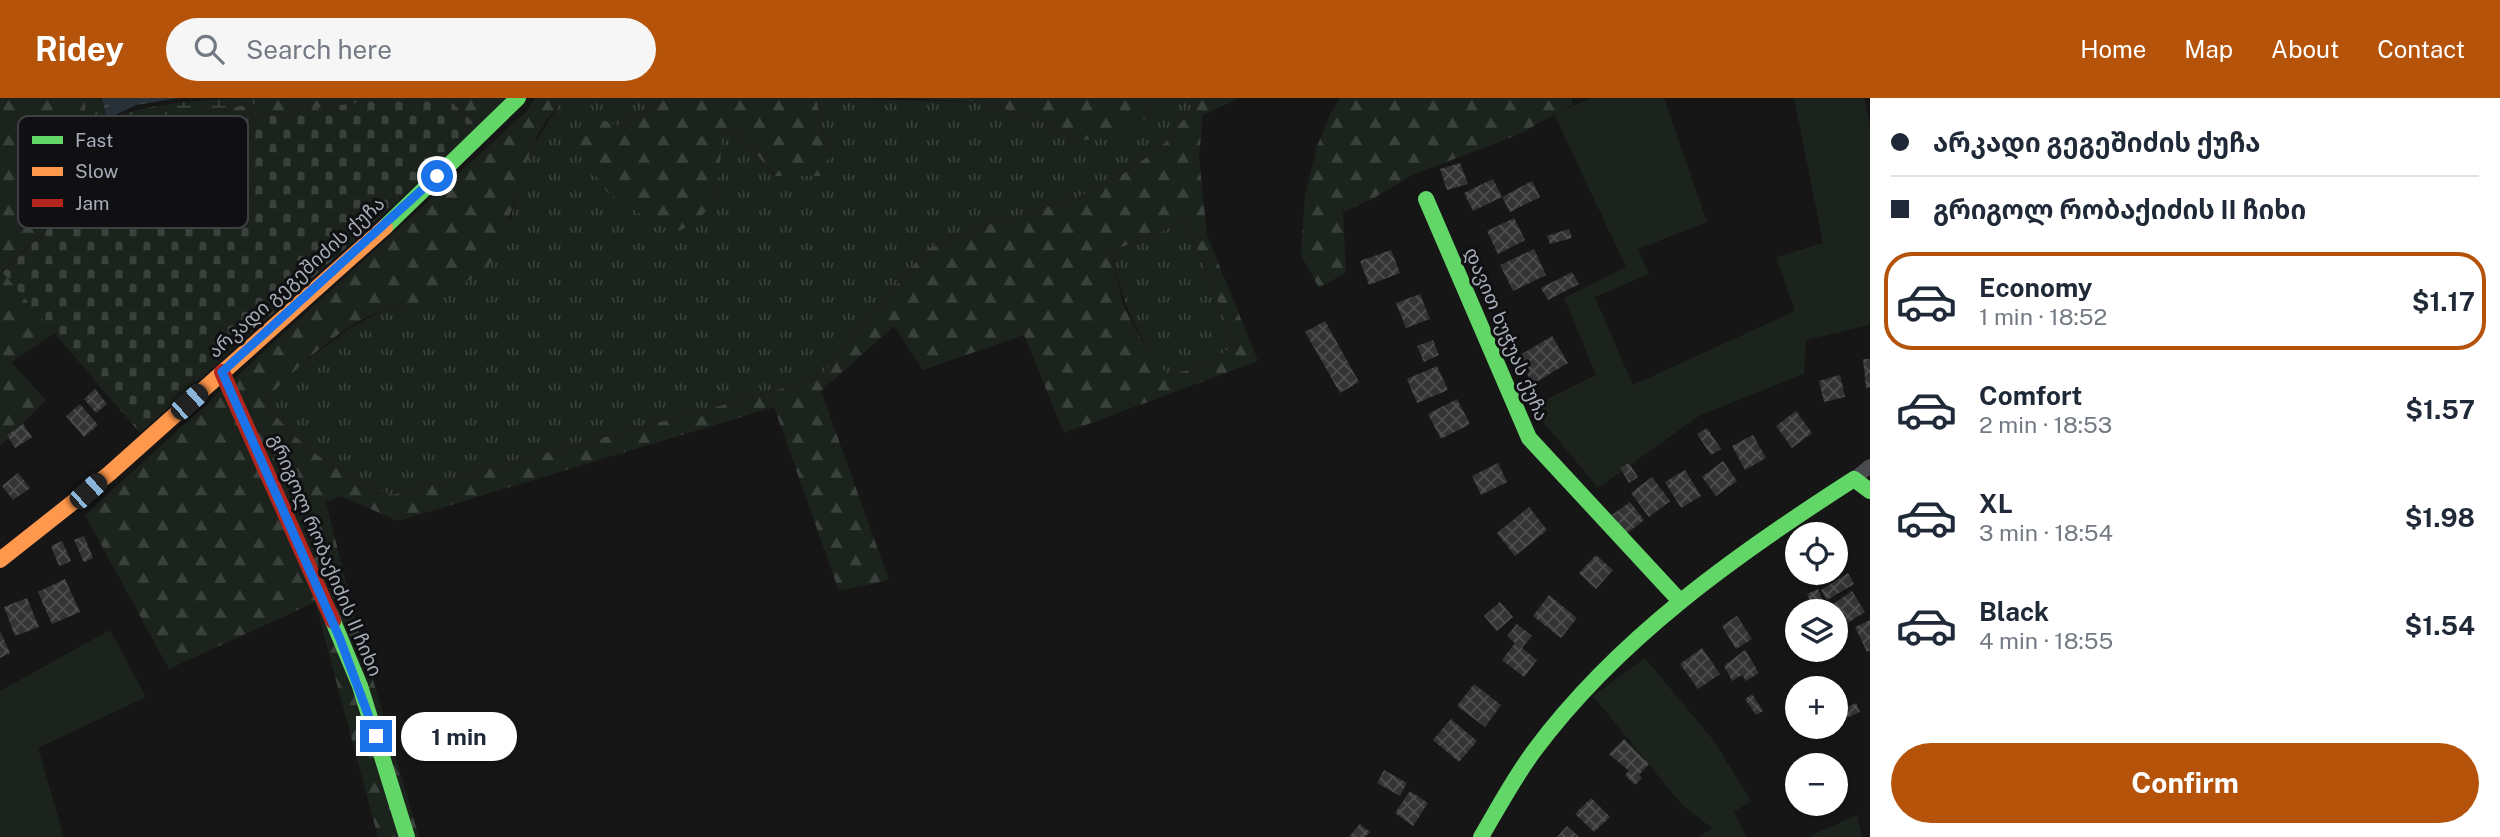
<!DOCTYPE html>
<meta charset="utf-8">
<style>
:root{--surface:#fff;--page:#f6f6f7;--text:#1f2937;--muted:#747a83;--line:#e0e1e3;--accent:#b45309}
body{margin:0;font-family:"Public Sans","Noto Sans Georgian",sans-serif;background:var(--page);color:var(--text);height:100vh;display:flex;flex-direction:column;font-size:26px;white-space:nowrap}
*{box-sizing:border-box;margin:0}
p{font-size:23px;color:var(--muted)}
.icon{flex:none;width:38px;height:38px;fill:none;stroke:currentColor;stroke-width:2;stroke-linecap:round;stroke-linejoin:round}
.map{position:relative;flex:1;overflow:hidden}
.side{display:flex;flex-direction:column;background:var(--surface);width:630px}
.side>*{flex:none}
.banner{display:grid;align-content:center;height:154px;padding:0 21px;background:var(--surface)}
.fabs{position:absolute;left:1785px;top:424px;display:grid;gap:14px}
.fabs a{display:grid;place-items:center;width:63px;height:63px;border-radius:50%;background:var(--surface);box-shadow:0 2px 5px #0004;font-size:35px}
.end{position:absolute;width:32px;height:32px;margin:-16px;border:9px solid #1a73e8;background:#fff;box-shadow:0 0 0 4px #fff}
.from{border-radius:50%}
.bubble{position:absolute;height:49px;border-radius:24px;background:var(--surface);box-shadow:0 2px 5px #0004;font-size:23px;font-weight:700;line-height:49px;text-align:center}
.car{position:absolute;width:21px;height:42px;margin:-21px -10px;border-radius:9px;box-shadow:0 0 5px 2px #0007;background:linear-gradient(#222 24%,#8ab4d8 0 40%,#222 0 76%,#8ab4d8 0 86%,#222 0)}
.banner b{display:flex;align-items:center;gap:24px;height:66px;font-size:26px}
.banner b+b{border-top:2px solid var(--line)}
.banner i{width:18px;height:18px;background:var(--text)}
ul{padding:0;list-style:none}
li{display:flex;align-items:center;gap:21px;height:98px;margin:0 14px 10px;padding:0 7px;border:4px solid transparent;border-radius:28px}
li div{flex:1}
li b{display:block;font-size:26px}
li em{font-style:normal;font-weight:700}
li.active{border-color:var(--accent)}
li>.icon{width:63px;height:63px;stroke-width:1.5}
.action{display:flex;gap:14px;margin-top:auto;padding:14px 21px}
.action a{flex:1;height:80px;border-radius:42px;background:var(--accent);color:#fff;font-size:28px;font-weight:700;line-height:80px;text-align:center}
header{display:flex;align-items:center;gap:42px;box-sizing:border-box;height:98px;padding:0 35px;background:var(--accent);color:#fff}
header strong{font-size:33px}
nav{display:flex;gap:38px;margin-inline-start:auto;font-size:24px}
.search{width:490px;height:63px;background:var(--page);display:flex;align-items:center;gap:18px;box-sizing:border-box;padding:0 24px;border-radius:38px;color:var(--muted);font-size:26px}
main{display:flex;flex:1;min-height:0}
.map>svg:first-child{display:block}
</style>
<header>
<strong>Ridey</strong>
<div class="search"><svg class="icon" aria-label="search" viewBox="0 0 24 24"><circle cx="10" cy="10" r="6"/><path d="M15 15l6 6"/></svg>Search here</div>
<nav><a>Home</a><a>Map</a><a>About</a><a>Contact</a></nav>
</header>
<main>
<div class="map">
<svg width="1870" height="739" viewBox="0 0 1870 739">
<defs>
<pattern id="grass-tufts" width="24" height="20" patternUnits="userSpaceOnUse" patternTransform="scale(1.75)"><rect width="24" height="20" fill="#1c231d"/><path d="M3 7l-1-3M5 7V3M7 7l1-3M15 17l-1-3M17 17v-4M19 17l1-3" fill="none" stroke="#3a403c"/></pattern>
<pattern id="forest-firs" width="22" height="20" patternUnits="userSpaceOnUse" patternTransform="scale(1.75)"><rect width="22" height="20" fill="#1c231d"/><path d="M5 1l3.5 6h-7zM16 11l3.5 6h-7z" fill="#3a403c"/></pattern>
<pattern id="wetland-marsh" width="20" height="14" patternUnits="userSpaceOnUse" patternTransform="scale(1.75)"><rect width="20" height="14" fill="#1c231d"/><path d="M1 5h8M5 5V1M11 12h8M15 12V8" fill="none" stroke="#3a403c"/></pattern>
<pattern id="cemetery-stones" width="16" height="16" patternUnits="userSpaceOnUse" patternTransform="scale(1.75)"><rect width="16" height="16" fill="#1c231d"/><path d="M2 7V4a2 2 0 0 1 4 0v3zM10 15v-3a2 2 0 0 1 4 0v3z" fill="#3a403c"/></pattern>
<pattern id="water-ripples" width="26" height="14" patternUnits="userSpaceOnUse" patternTransform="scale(1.75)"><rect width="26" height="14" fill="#283138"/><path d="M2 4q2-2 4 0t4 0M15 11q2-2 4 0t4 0" fill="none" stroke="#444c53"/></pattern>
<pattern id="building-cross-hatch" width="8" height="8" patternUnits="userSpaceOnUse" patternTransform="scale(1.75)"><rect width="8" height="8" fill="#343435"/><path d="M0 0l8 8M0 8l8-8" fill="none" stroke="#4e4f50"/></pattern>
</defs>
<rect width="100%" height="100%" fill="#161616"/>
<path fill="url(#grass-tufts)" d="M568 0H668L617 28 716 96 722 36 740 37 775 78 829 59 816 0 985 4 1044 25 1078 43 1148 19 1150 0H1197L1195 7 1162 48 1128 73 1077 100 993 125 927 151 818 281 392 397C339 378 298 348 264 303L295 271 350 230 383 212 424 203 511 120 521 75 533 48 559 7Z
M1186 123 1235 247 1204 267 1167 278C1134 231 1125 210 1110 154Z"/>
<path fill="url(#forest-firs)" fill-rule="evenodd" d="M0 0H85L88 44 123 39 143 23 292 0H389L150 34 2 173 55 235 11 264 46 302 0 348Z
M447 0H507L479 30Z
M535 0H568C523 34 522 100 498 147 495 154 491 165 486 171 476 180 438 198 424 203 411 208 396 207 382 212 337 230 298 269 264 303 298 348 339 378 392 397L818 281 927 151 993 125 1077 100 1128 73 1162 48 1195 7 1197 0H1239L1203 17 1199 59 1207 137 1258 263 1064 335 1024 237 923 272 894 228 821 293 889 482 839 493 774 309 398 423 341 398 326 404 355 520 419 739H378L315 504 169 571 85 417 527 13ZM1186 123 1235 247 1204 267 1168 278 1138 236 1124 209 1110 154Z
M668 0H816L829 59 820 78H775L740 37 723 36C716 82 727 110 679 133L642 117 607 94 574 46 585 15 618 28Z
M901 0H1150L1148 19 1121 36 1078 43 1044 25 985 4Z
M1340 0H1572V7L1517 37 1410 78 1374 100 1343 114 1346 174 1319 190 1301 157 1305 97 1317 48 1332 12Z"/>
<path fill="url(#wetland-marsh)" d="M85 0H102L108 21C165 0 229 0 292 0L143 23 123 39 87 45Z"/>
<path fill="url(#cemetery-stones)" d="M389 0H447L479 30 140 335 2 174 150 34Z"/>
<path fill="#1c231d" d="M1591 0H1664L1707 124 1638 151 1649 176 1595 199 1633 287 1795 213 1776 159 1823 145 1794 0H1864L1870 28V227L1806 242 1804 276 1699 318 1598 390 1531 309 1596 277 1564 200 1626 169 1554 16Z
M110 532 146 599 38 650 64 739H0V593Z
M1645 560 1714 643 1751 703 1734 714 1746 739H1698L1712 730 1682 707 1593 598Z
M1857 717 1862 739H1808Z"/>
<path fill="url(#water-ripples)" d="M102 0H179L136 7 107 21Z"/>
<path fill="url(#building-cross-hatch)" d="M1460 65 1468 86 1447 92 1440 71Z
M1493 81 1502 99 1473 113 1464 95Z
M1532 83 1540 99 1510 114 1502 99Z
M1514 120 1525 142 1498 156 1487 133Z
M1569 131 1572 140 1550 146 1547 138Z
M1534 151 1546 177 1513 193 1500 167Z
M1391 152 1400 175 1369 187 1360 163Z
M1572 174 1579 186 1548 202 1541 190Z
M1420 196 1430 221 1406 230 1396 205Z
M1325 223 1359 284 1340 295 1305 234Z
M1552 238 1568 265 1533 286 1517 259Z
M1433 242 1439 257 1424 264 1417 248Z
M1863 261H1870V289L1866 290Z
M1437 268 1448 292 1417 305 1407 281Z
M1840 277 1845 299 1824 304 1819 283Z
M95 291 107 306 96 315 84 301Z
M1457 301 1470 326 1441 341 1428 316Z
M80 306 98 327 84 339 66 318Z
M1796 313 1812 335 1792 350 1776 328Z
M23 326 32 339 15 350 7 337Z
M1707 330 1721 351 1711 357 1697 336Z
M1753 337 1766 360 1745 372 1732 348Z
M1723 363 1737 383 1716 398 1702 379Z
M1498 365 1507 384 1481 397 1472 378Z
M1629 365 1638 379 1629 385 1620 370Z
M1685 372 1701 398 1681 410 1665 384Z
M18 375 30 390 13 402 2 388Z
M1652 379 1670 403 1649 419 1631 395Z
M1630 404 1644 422 1626 436 1612 417Z
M1529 409 1547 432 1515 458 1497 435Z
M84 438 93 460 84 464 74 442Z
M62 443 71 463 59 468 51 448Z
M1596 457 1613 472 1596 491 1579 475Z
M1818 474H1834L1836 479 1816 488 1811 477Z
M1848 475 1854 486 1827 502 1821 492Z
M65 481 80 514 52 526 38 494Z
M1818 491 1823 504 1812 509 1807 496Z
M1852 493 1865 514 1843 528 1830 508Z
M1549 497 1577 520 1561 540 1533 518Z
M27 500 39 529 15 538 4 509Z
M1500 504 1513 519 1497 533 1484 518Z
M1737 518 1752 541 1736 551 1722 528Z
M1870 522V552L1867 554 1855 529Z
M1517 526 1532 538 1522 550 1537 562 1524 579 1502 562 1515 545 1507 538Z
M0 533 10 555 0 560Z
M1702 550 1720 576 1698 591 1680 566Z
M1745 552 1759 575 1746 583 1742 577 1732 583 1724 568Z
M1474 586 1501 607 1485 629 1457 608Z
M1752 596 1763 613 1756 617 1745 601Z
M1856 605 1860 614 1842 622 1838 613Z
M1451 621 1477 643 1459 664 1433 642Z
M1624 641 1649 666 1639 677 1642 680 1635 687 1625 677 1629 673 1609 656Z
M1384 672 1407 685 1400 698 1377 685Z
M1410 693 1428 705 1413 728 1395 715Z
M1591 700 1610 719 1594 734 1575 716Z
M1360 726 1370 734 1365 739H1349Z
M1567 728 1579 739H1557Z"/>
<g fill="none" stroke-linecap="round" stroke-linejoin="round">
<path stroke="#4a4b4f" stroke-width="14" d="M1854 381 1870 368"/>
<path stroke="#63d668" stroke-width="16" d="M1426 101 1529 340 1679 502
M385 129 518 0
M333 523 360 588 407 739
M1481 739C1498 710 1514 680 1534 653 1618 540 1737 456 1854 381L1870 393"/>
<path stroke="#ff974d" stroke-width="16" d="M0 462 110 375 385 129"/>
<path stroke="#b3261e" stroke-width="16" d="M222 274 333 523"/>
</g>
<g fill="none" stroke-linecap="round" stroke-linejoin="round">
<path stroke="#1a73e8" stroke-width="9" d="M376 638 340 541 222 274 437 78"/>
</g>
<g text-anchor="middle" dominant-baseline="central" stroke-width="6" stroke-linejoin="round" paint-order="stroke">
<g font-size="19" fill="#a6acb8" stroke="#101012">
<text transform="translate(296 179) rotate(-42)">არკადი გეგეშიძის ქუჩა</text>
<text transform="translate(1507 236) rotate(67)">დავით ხუჭუას ქუჩა</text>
<text transform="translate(326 457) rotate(67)">გრიგოლ რობაქიძის II ჩიხი</text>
</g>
</g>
<rect x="18" y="18" width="230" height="112" rx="10" fill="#101012" stroke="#3d3f44" stroke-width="2"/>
<rect x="32" y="38" width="31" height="8" fill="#63d668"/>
<rect x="32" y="69" width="31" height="9" fill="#ff974d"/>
<rect x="32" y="101" width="31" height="8" fill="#b3261e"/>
<g font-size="19" fill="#a6acb8">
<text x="75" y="49">Fast</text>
<text x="75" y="80">Slow</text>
<text x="75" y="112">Jam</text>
</g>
</svg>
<div class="fabs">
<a><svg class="icon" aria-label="locate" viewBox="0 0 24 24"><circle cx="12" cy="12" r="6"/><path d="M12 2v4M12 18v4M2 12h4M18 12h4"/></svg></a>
<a><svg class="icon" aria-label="layers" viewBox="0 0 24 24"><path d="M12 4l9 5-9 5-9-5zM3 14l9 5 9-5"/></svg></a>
<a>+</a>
<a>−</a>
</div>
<i class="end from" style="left:437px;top:78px"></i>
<i class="end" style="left:376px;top:638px"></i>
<div class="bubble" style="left:401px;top:614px;width:116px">1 min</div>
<i class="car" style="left:189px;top:304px;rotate:48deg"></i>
<i class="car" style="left:88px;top:393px;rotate:48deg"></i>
</div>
<section class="side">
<div class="banner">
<b><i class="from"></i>არკადი გეგეშიძის ქუჩა</b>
<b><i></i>გრიგოლ რობაქიძის II ჩიხი</b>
</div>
<ul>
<li class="active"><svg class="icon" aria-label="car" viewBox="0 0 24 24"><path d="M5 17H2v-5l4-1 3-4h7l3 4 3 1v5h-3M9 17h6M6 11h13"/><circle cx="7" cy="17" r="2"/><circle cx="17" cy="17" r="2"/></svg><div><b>Economy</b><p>1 min · 18:52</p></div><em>$1.17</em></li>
<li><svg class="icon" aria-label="car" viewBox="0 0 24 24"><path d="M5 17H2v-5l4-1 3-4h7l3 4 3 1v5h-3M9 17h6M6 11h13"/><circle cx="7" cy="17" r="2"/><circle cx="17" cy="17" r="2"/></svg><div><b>Comfort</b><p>2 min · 18:53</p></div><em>$1.57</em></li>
<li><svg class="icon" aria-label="car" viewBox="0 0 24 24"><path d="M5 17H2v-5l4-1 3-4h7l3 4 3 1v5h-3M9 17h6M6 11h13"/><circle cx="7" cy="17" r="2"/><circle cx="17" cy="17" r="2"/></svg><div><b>XL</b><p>3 min · 18:54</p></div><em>$1.98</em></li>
<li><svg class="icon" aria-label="car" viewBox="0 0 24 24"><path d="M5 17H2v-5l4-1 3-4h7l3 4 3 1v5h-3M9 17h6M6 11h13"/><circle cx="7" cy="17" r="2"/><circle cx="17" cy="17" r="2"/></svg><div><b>Black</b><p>4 min · 18:55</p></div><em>$1.54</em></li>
</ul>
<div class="action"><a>Confirm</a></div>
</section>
</main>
